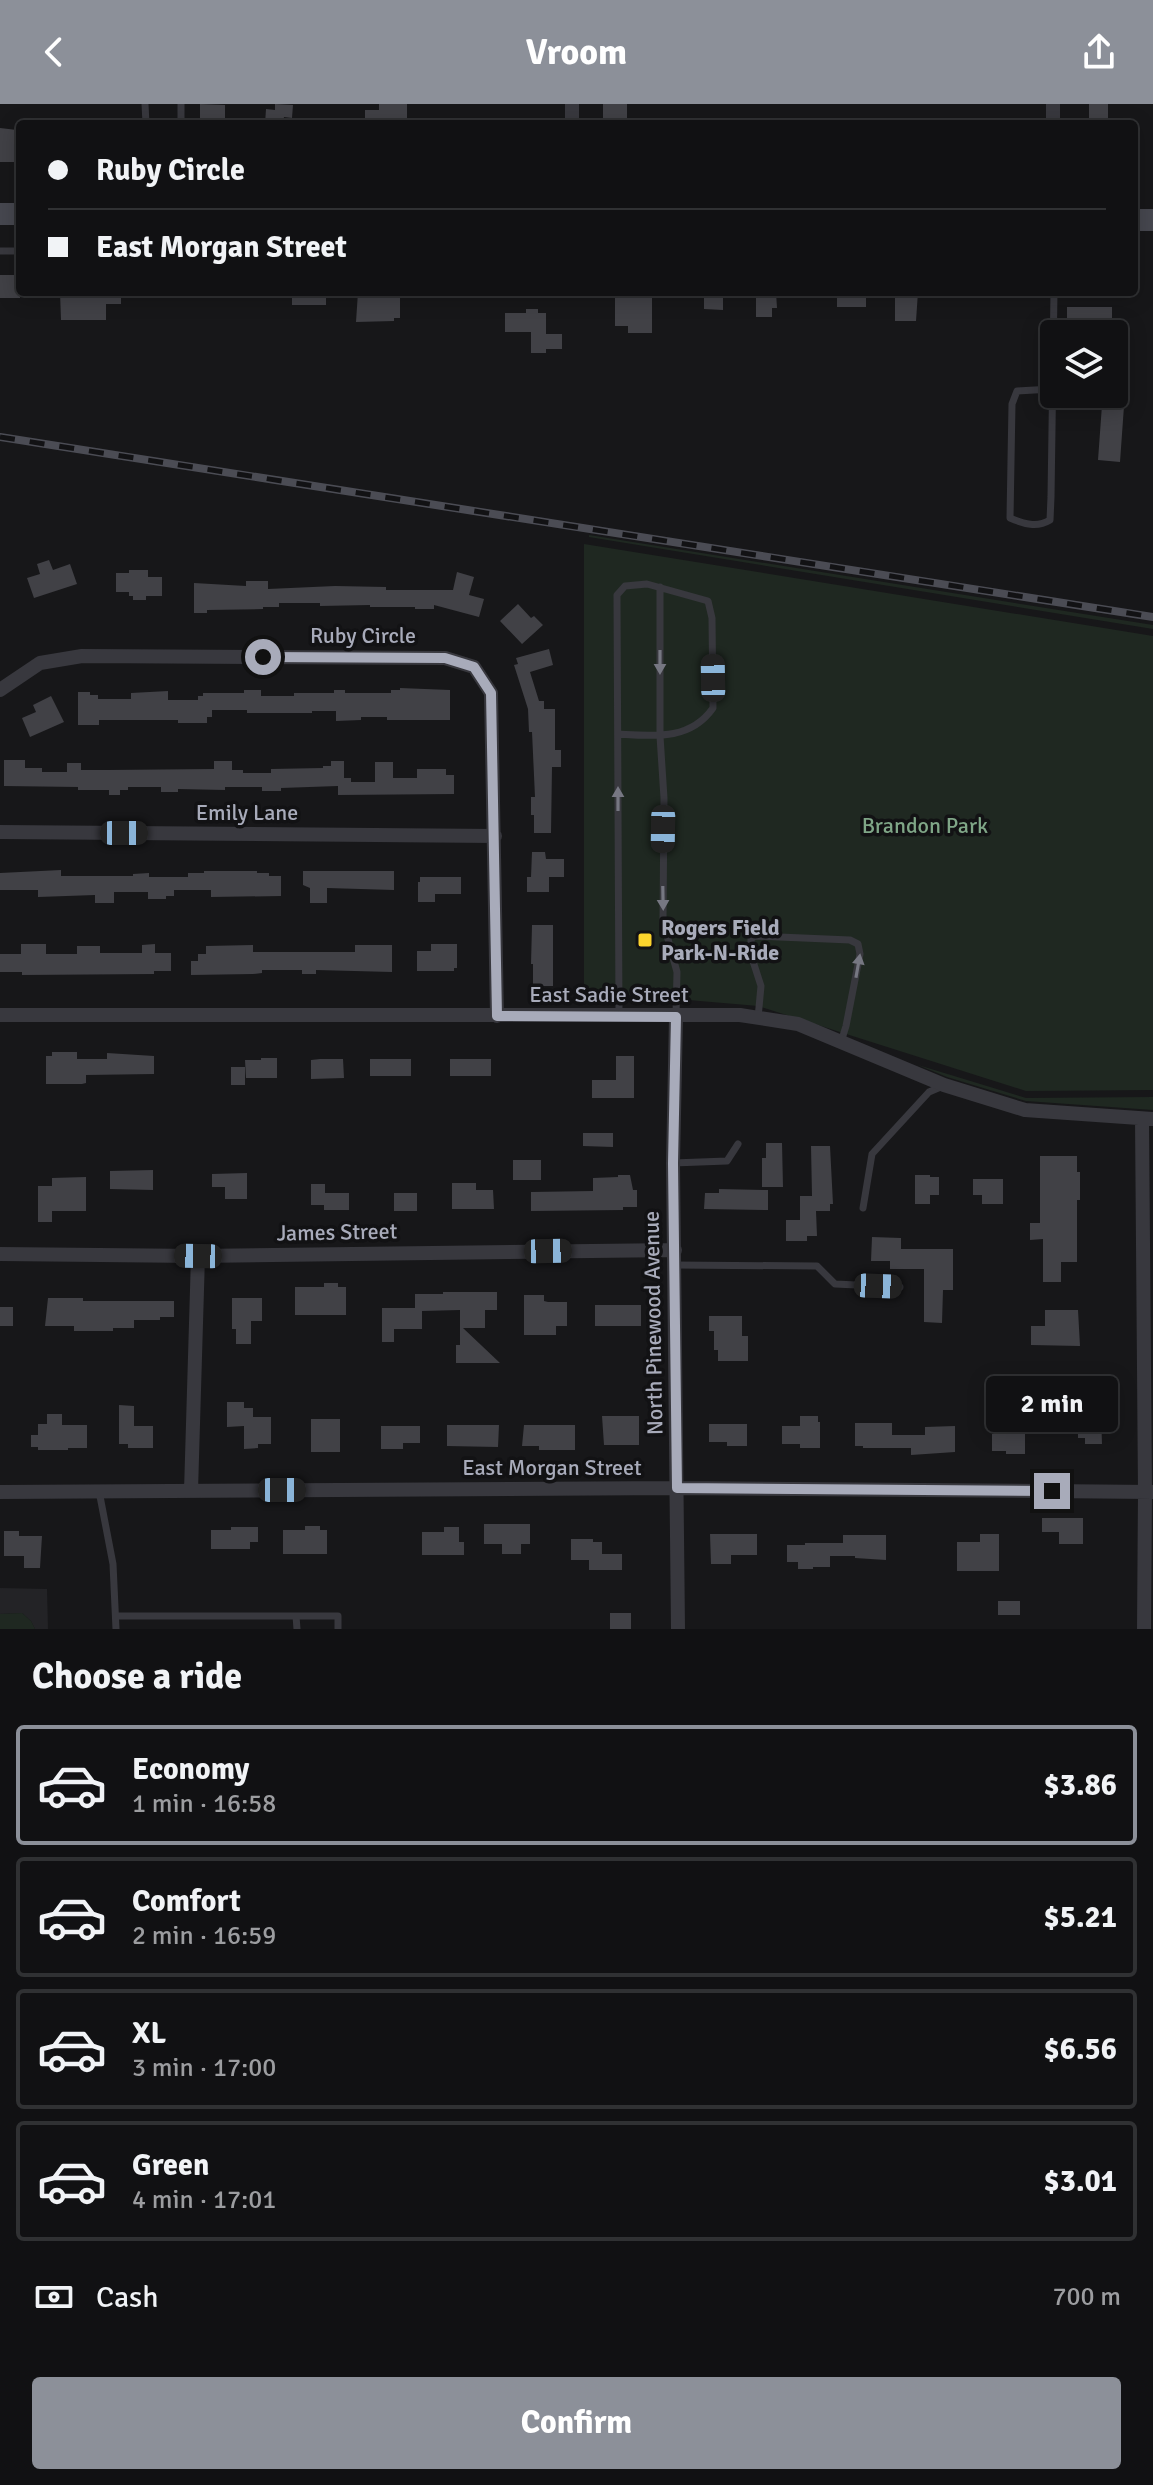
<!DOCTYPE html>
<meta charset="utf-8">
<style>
:root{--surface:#111113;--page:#1a1a1c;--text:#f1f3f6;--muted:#9c9da0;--line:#303133;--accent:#8c9099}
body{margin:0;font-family:Signika,sans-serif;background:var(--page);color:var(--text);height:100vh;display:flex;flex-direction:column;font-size:30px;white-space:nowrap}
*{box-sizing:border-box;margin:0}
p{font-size:26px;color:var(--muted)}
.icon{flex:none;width:44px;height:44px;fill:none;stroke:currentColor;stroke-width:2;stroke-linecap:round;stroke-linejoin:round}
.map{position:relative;height:1525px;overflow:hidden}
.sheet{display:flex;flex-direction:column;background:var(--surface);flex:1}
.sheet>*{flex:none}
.top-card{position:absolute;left:16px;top:16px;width:1122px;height:176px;border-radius:8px;box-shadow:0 4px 20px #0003,0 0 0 2px var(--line);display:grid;align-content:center;height:176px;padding:0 32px;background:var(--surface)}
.controls{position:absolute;left:1040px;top:216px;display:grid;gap:16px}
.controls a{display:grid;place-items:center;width:88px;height:88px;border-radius:8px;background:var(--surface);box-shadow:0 4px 20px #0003,0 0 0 2px var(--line);font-size:40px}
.end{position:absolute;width:36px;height:36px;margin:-18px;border:10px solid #a8abba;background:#111;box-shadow:0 0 0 4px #111}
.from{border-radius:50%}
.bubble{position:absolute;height:56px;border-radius:8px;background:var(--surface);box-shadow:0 4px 20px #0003,0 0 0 2px var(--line);font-size:26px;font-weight:700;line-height:56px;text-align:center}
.car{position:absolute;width:24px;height:48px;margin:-24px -12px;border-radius:10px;box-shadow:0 0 6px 2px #0007;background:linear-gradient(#222 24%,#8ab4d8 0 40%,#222 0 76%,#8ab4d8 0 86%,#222 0)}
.top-card b{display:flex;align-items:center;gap:28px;height:76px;font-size:30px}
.top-card b+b{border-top:2px solid var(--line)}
.top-card i{width:20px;height:20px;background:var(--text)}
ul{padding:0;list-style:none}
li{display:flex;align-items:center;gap:24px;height:120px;margin:0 16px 12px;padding:0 16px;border:4px solid var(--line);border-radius:8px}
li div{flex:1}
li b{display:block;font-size:30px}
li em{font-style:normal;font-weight:700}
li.current{border-color:var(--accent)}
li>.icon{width:72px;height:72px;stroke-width:1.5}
h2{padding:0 32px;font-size:36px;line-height:96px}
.pay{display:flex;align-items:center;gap:20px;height:88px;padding:0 32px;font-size:30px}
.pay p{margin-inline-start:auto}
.primary-button{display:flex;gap:16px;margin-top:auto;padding:16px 32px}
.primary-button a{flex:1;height:92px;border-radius:8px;background:var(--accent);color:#fff;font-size:32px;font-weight:700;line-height:92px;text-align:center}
header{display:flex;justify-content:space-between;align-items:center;height:104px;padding:0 32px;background:var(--accent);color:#fff;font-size:36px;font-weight:700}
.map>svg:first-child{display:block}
</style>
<header><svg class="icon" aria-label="back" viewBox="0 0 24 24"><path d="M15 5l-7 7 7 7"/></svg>Vroom<svg class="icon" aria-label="share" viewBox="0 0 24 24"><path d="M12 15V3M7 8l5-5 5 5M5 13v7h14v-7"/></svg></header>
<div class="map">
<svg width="1153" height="1525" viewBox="0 0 1153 1525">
<rect width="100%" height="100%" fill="#171719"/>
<path fill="#232326" d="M0 1484 47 1485 48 1525H35L31 1517 22 1509 0 1510Z"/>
<path fill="#1f2821" d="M589 431 1153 521V525L589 433Z
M584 440 1153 532V986L1026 987 758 902 584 887Z
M918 961 1026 994 1153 993V1006L1026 997 947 973Z
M22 1509 31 1517 35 1525H0V1510Z"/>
<path fill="#414146" d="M200 0 225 1V14H221V20H204V16H200Z
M275 0 293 1 292 14 284 13 283 20H265L266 5 275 6Z
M379 0H407V20H365V6H379Z
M603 0H627V20H603Z
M1089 0H1108V14H1089Z
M0 24 17 26V58H0Z
M0 171H20V194H0Z
M60 188H121V200H106V216H61Z
M292 188H326V201H292Z
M358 188H373V192L400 193V214H394V217L356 218Z
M704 188H723V206L704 205Z
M756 188H776L777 204H772V213H756Z
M837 188H866V203H837Z
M895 188H918L916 217H895Z
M615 194H652V229H628V222H615Z
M1067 203H1112V230H1067Z
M526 205H538V209H546V230H562V245H546V249H531V228H505V209H526Z
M1102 301 1124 302 1120 358 1098 356Z
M49 456 53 466 70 460 77 480 34 494 27 474 40 470 37 460Z
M129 466H148V473H162V492H146V496H133V492H129V488H116V469H129Z
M457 468 474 473 469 491 484 495 479 513 434 501V505H415V503H370V501L320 502V499H279V503H263V505L207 506V509H194V479L246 482V477H268V485L335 482 386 483V486H453Z
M518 500 531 514 534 512 543 521 522 540 500 517Z
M549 545 553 561 530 568 539 597H544V605H555V646H561V663H552L551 729H534V711H531V693H535L532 628H529L528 605 514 561 518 560 516 554Z
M400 584 450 586V616H387V613H361V616L336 617V607H312V609H247V606H212V613H207V619H178V616H99V621H78V588H90V591H98V595H131V589L168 587V596H198V592H203V589H244V586H261V592H294V589H334V586H345V589H391V586H400Z
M51 592 64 618 30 633 22 614 36 608 33 601Z
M4 656H25V664H42V668H67V659H81V666H108L214 665V657H232V666H243V669H271V665L323 664V662H331V657H344V674H351V678H375V658H393V674H417V665H446V671H454V690L338 691V682L281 684V687H262V683H225V686L178 685V688H161V683H128V686H120V691H109V686H78V683L4 682Z
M532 748H545L546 755H564V773H549V788H527V773H531Z
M61 766V772H133V770L149 769V773H188V769H204V767H257V769H269V772H281V792L211 793V786H174V792H166V795H148V788H114V799H95V791L38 793V786H0V769Z
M303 767H394V786L327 784V799H310V784L303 781Z
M420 773H461V790H435V798H418V778H420Z
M532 821H553V882H533V860H531Z
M21 840H46V850H77V842H100V849H142V841L155 840V849H171V867H154V870L22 871V868H0V850H21Z
M431 840H457V864H454V867H417V847H431Z
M253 841V848H355V841H392V868L316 866V870H302V866H262V869L253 870 191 871V857H198V850H206V842Z
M52 948H77V955H107V949L154 952V970L86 971V979L82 980H46V952H52Z
M616 952H634V994H592V976H616Z
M261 954H277V974H246L245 956H261Z
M320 955H343L344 974 311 975V956Z
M370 955H411V972H370Z
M450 955H491V972H450Z
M231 963H245V981H231Z
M583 1029H613V1043L583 1042Z
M766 1039H782L783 1083H762V1054H766Z
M811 1042H830L833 1100H830V1107H816L817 1132H807V1137H786V1116H800V1092H812Z
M1040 1052H1077V1068H1080V1096H1077V1158H1061V1178H1043V1135L1030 1136V1119H1040Z
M513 1056H541V1076H513Z
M153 1066V1086L110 1085V1067Z
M247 1069V1095H225V1083H212V1070Z
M618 1071H630L633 1086H637V1103H623V1106L531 1107V1088L593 1087V1074L618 1073Z
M915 1071H930V1073H939V1091H930V1100H915Z
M86 1073V1107H52V1118H38V1082H52V1074Z
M973 1075H1003V1100H982V1091H973Z
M452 1079H476V1086H493L494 1105H452Z
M311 1080H325V1089H349V1106H324V1101H311Z
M719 1085 768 1086V1106L704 1105 705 1089H719Z
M394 1089H417V1107H394Z
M872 1133 901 1134V1145H953V1186H943L942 1219 924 1218V1165H890V1157H871Z
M324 1179H338V1183H346V1211H295V1183H324Z
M443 1188H497V1206H485V1224H463L500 1259H456V1241H460V1206L422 1207V1225H394V1238H382V1204H415V1190H443Z
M524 1191H544V1197L548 1198H567V1222H556V1231H524Z
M48 1194H83V1197H174V1213H160V1216H134V1224H113V1227H74V1222H45Z
M232 1194H262V1217H251V1240H236V1225H232Z
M595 1201H641V1222H595Z
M0 1203H13V1222H0Z
M1045 1206H1078L1080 1242 1031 1241V1222H1045Z
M709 1212H742V1232H748V1257H718V1246H714V1227H709Z
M227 1298H244V1304H253V1313H271V1340H258V1344L244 1345V1322L227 1323Z
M119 1301 134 1302V1322H153V1344H128V1340H119Z
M1001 1305H1015V1310H1025V1350H1006V1347H992V1330H1001Z
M1078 1309H1101L1102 1340H1085V1334H1078Z
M47 1310H62V1321H87V1344H68V1346H38V1343H31V1331H38V1320H47Z
M602 1312H639V1341H604Z
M800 1312H818V1318H820V1344H800V1340H782V1322H800Z
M311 1315H340V1348H311Z
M855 1319H892V1331H925V1323L955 1322V1348L911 1351V1344H863V1342H855Z
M709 1320H747V1342H727V1338H709Z
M447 1321H499L498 1343 447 1342Z
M524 1321H575V1346H539V1342H522Z
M381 1322H420V1339H403V1345H381Z
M1042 1414H1083V1440H1059V1428H1042Z
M484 1420H530V1440H521V1450H502V1440H484Z
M305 1422H320V1426H327V1450H283V1426H305Z
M231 1423H258V1438H250V1445H211V1426H231Z
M444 1423H459V1438H464V1451H422V1428H444Z
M4 1427H19V1432H42L40 1464H24V1452H4Z
M710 1430H757V1451H731V1460H711Z
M980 1430H999V1467H957V1438H980Z
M843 1431H886V1456L855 1454V1452H830V1463H813V1465H798V1458H787V1441H805V1439H843Z
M571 1435H593V1438H602V1450H622V1466H589V1456H571Z
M998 1497H1020V1511H998Z
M610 1509H631V1525H610Z"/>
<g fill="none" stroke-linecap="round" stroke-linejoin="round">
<path stroke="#38383e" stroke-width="7" d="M145 0 146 20
M181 20V0
M0 147H20
M1052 285 1017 287 1012 300 1010 414C1024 420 1037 424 1050 416L1051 393 1054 188
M660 483V632L664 694 663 817 677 868 676 911
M618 630C653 632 690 637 713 604L712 514 708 497 647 480 625 482 617 491 619 910
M758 914 761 882 751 851V835L755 832 850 836 858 840 860 850 846 922 841 938
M673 1059 727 1057 738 1040
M863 1104 872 1050 929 988 943 982
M675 1161 817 1162 835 1180 900 1183
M99 1387 113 1460 116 1525
M116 1512H338V1525
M296 1512 297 1525"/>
<path stroke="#38383e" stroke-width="14" d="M1053 0V20
M572 20V0
M0 586 40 559 82 552 445 554 474 563 491 589 497 912
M0 728 495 732
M0 911H740L798 920 944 981 1025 1006 1153 1015
M676 913 673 1059 678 1525
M1142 1015 1145 1388 1144 1525
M0 1150 198 1152 675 1146
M191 1387 198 1152
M0 1388 677 1384 1153 1388"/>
<path stroke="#46474f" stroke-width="22" d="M0 110H20
M1134 116H1153"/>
<g stroke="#4b4c54" stroke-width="8">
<path id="rail" d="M0 333 1153 513"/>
</g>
<use href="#rail" stroke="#121214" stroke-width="5" stroke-dasharray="15" stroke-linecap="butt"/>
</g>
<defs><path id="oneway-solid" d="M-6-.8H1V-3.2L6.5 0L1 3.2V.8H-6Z" transform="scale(2)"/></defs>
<g fill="#767782">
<use href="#oneway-solid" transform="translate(660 558) rotate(90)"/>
<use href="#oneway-solid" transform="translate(618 695) rotate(-90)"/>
<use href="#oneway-solid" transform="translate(663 794) rotate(89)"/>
<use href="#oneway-solid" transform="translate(858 862) rotate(-80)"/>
</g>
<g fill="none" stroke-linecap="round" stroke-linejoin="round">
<path stroke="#a8abba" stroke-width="10" d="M263 553 445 554 474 563 491 589 497 912 676 913 673 1059 677 1384 1052 1387"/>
</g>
<rect fill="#fbd32d" stroke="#121214" stroke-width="3" x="637" y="828" width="16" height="16" rx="4"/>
<g text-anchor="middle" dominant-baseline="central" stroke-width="7" stroke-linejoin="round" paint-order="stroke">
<g font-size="22" fill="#a8abba" stroke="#121214">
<text x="363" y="531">Ruby Circle</text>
<text x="247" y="708">Emily Lane</text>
<text x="609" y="890">East Sadie Street</text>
<text transform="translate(337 1128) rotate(-1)">James Street</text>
<text transform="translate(653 1219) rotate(-91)">North Pinewood Avenue</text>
<text x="552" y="1363">East Morgan Street</text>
</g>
<g font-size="22" fill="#7fa687" stroke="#121214">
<text x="925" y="721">Brandon Park</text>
</g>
<g font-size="22" font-weight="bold" fill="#a8abba" stroke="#121214" text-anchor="start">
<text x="661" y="823">Rogers Field<tspan x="661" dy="25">Park-N-Ride</tspan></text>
</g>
</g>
</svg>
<div class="controls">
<a><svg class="icon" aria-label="layers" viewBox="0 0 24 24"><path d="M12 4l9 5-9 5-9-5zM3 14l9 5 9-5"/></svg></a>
</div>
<i class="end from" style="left:263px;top:553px"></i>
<i class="end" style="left:1052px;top:1387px"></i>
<div class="bubble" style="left:986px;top:1272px;width:132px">2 min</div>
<i class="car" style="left:713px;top:574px;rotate:359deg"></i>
<i class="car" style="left:663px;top:725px;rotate:181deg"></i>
<i class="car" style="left:124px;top:729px;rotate:90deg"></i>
<i class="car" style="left:548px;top:1147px;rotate:89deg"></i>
<i class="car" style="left:198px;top:1152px;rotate:271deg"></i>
<i class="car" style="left:878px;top:1182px;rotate:92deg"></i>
<i class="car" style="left:282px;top:1386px;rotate:90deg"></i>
<div class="top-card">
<b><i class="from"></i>Ruby Circle</b>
<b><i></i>East Morgan Street</b>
</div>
</div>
<section class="sheet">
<h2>Choose a ride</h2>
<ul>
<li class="current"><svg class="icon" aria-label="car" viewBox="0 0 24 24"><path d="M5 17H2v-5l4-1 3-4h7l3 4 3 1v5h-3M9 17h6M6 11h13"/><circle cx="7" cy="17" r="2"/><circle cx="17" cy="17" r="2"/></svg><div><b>Economy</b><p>1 min · 16:58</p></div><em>$3.86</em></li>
<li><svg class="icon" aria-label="car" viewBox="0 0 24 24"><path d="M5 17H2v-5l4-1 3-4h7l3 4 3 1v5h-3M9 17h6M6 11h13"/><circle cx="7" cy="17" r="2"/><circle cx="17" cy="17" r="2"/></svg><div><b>Comfort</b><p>2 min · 16:59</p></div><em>$5.21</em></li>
<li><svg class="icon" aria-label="car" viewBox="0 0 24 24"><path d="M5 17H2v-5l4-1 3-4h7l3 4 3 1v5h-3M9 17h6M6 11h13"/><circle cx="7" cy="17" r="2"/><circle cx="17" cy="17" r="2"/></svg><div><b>XL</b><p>3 min · 17:00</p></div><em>$6.56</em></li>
<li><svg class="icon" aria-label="car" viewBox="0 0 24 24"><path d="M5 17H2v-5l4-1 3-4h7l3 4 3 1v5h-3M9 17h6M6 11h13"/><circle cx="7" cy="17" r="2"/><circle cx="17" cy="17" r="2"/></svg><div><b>Green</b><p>4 min · 17:01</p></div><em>$3.01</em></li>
</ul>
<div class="pay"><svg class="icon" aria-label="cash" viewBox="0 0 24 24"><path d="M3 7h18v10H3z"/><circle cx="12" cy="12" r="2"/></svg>Cash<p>700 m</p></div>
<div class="primary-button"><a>Confirm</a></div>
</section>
